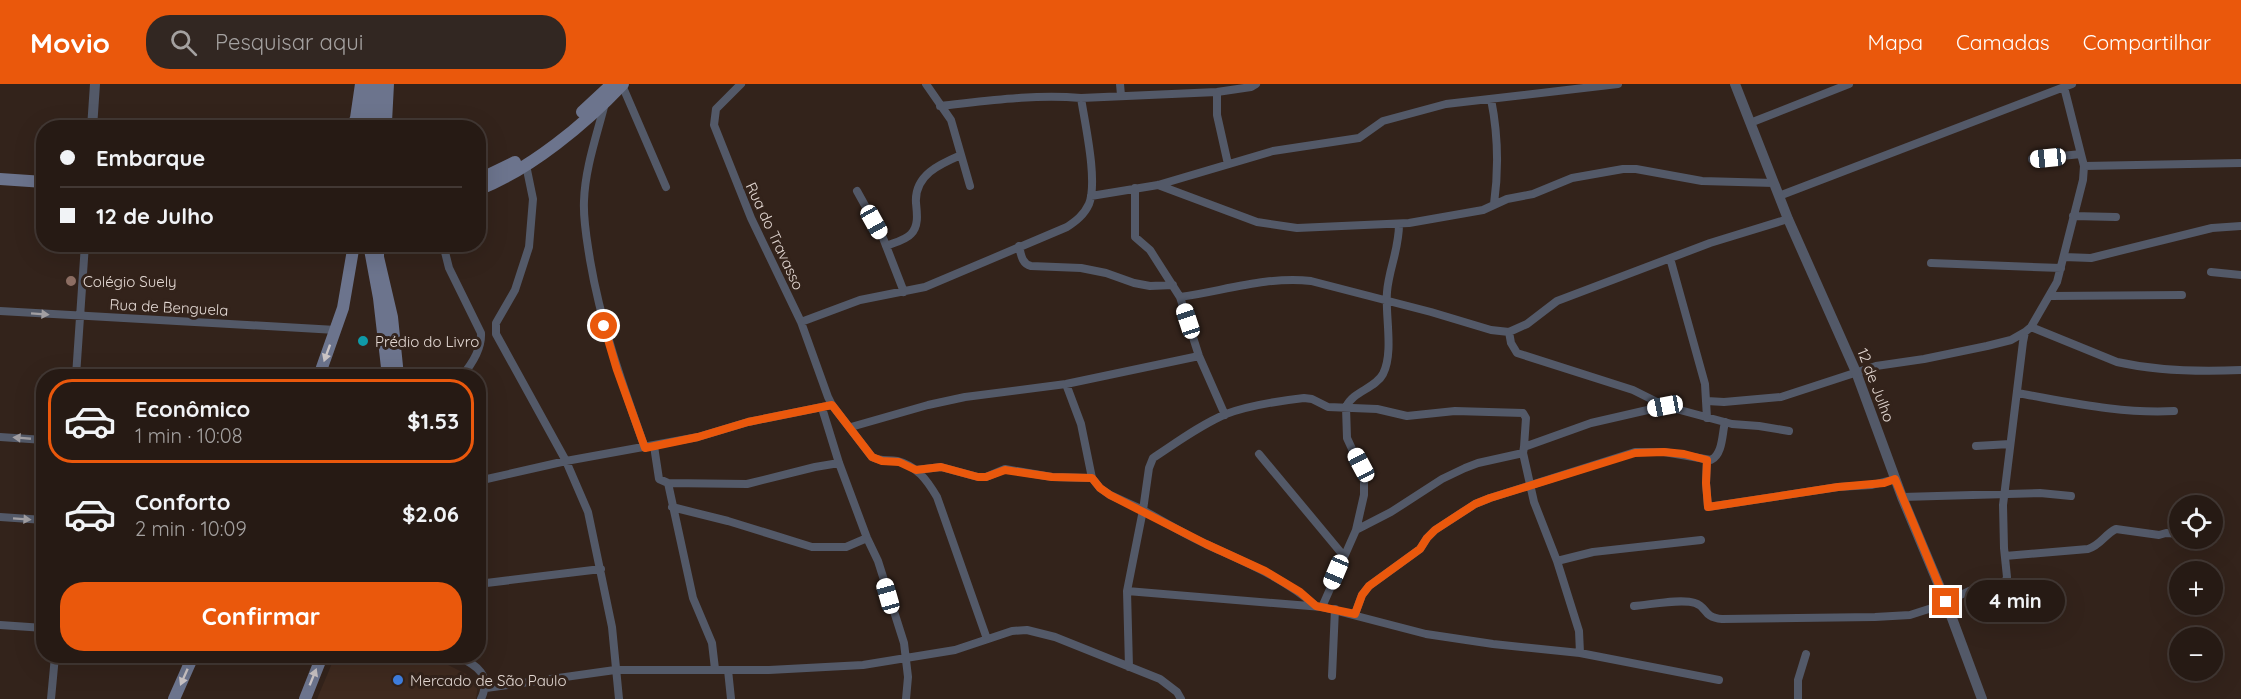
<!DOCTYPE html>
<html lang="pt">
<meta charset="utf-8">
<style>
:root{--surface:#261a14;--page:#322722;--text:#f1f3f6;--muted:#a4a1a0;--line:#423834;--accent:#ea580c}
body{margin:0;font-family:Quicksand,sans-serif;background:var(--page);color:var(--text);height:100vh;display:flex;flex-direction:column;font-size:22px;white-space:nowrap}
*{box-sizing:border-box;margin:0}
p{font-size:20px;color:var(--muted)}
.icon{flex:none;width:33px;height:33px;fill:none;stroke:currentColor;stroke-width:2;stroke-linecap:round;stroke-linejoin:round}
.map{position:relative;flex:1;overflow:hidden}
.sheet{position:absolute;left:36px;top:285px;width:450px;height:294px;display:flex;flex-direction:column;background:var(--surface);border-radius:24px;box-shadow:0 6px 24px #0002,0 0 0 2px var(--line)}
.sheet>*{flex:none}
.hud{position:absolute;left:36px;top:36px;width:450px;height:132px;border-radius:24px;box-shadow:0 6px 24px #0002,0 0 0 2px var(--line);display:grid;align-content:center;height:132px;padding:0 24px;background:var(--surface)}
.buttons{position:absolute;left:2169px;top:411px;display:grid;gap:12px}
.buttons a{display:grid;place-items:center;width:54px;height:54px;border-radius:50%;background:var(--surface);box-shadow:0 6px 24px #0002,0 0 0 2px var(--line);font-size:30px}
.end{position:absolute;width:27px;height:27px;margin:-14px;border:8px solid #ea580c;background:#fff;box-shadow:0 0 0 3px #fff}
.from{border-radius:50%}
.bubble{position:absolute;height:42px;border-radius:21px;background:var(--surface);box-shadow:0 6px 24px #0002,0 0 0 2px var(--line);font-size:20px;font-weight:700;line-height:42px;text-align:center}
.car{position:absolute;width:18px;height:36px;margin:-18px -9px;border-radius:8px;box-shadow:0 0 4px 2px #0007;background:linear-gradient(#fff 24%,#345 0 40%,#fff 0 76%,#345 0 86%,#fff 0)}
.hud b{display:flex;align-items:center;gap:21px;height:57px;font-size:22px}
.hud b+b{border-top:2px solid var(--line)}
.hud i{width:15px;height:15px;background:var(--text)}
ul{padding:10px 0 0;list-style:none}
li{display:flex;align-items:center;gap:18px;height:84px;margin:0 12px 9px;padding:0 12px;border:3px solid transparent;border-radius:24px}
li div{flex:1}
li b{display:block;font-size:22px}
li em{font-style:normal;font-weight:700}
li.on{border-color:var(--accent)}
li>.icon{width:54px;height:54px;stroke-width:1.5}
.primary-button{display:flex;gap:12px;margin-top:auto;padding:12px 24px}
.primary-button a{flex:1;height:69px;border-radius:24px;background:var(--accent);color:#fff;font-size:24px;font-weight:700;line-height:69px;text-align:center}
header{display:flex;align-items:center;gap:36px;box-sizing:border-box;height:84px;padding:0 30px;background:var(--accent);color:#fff}
header strong{font-size:28px}
nav{display:flex;gap:33px;margin-inline-start:auto;font-size:21px}
.search{width:420px;height:54px;background:var(--page);display:flex;align-items:center;gap:15px;box-sizing:border-box;padding:0 21px;border-radius:24px;color:var(--muted);font-size:22px}
.map>svg:first-child{display:block}
</style>
<header>
<strong>Movio</strong>
<div class="search"><svg class="icon" aria-label="search" viewBox="0 0 24 24"><circle cx="10" cy="10" r="6"/><path d="M15 15l6 6"/></svg>Pesquisar aqui</div>
<nav><a>Mapa</a><a>Camadas</a><a>Compartilhar</a></nav>
</header>
<div class="map">
<svg width="2241" height="615" viewBox="0 0 2241 615">
<rect width="100%" height="100%" fill="#33231b"/>
<path fill="#3f2a1f" d="M335 572H430L466 590 478 601 476 615H317Z"/>
<g fill="none" stroke-linecap="round" stroke-linejoin="round">
<path stroke="#535968" stroke-width="8" d="M741 0 716 25 714 41 751 134 801 238 828 313 832 321 872 373C881 378 888 375 897 377 917 382 927 396 937 413L987 555
M926 0 951 36 970 102
M1120 0 1121 11
M622 1 666 103
M1217 8V31L1228 80
M1491 15C1498 50 1499 84 1494 120
M605 19C597 51 585 84 584 117 583 137 587 156 590 176 601 241 623 302 645 364
M940 22C987 17 1033 10 1081 14
M1750 39 1849 0
M2032 75 2081 70
M526 81 533 115 529 163 515 206 496 239V250L566 377 588 428 612 543 619 615
M2084 82 2241 79
M1158 101 1257 138 1297 144 1409 139 1483 126 1507 115 1533 110 1572 94 1623 85H1636L1702 97 1774 99
M1135 104V153L1150 166 1180 213 1199 272 1225 331
M857 107 883 154 904 208
M1091 112 1158 101 1273 67 1359 54 1383 37 1446 20 1618 0
M1779 112 2072 0
M2073 132 2116 133
M443 160 449 184 481 249C482 265 472 280 462 292
M886 162C893 159 906 156 911 150 919 142 917 129 916 119 914 91 940 80 961 71
M1019 162C1021 171 1022 180 1031 182L1081 184 1106 189 1134 199 1150 202 1173 201
M2064 173 2091 174 2212 144 2241 142
M1670 174 1705 300 1707 334
M1931 179 2061 184
M2211 188 2241 191
M2051 212 2182 211
M1180 213C1223 207 1267 192 1311 197L1431 228 1491 246 1509 248 1527 240 1557 217 1710 159 1788 135
M0 227 336 246
M801 238 860 216 925 203 1067 143C1076 137 1084 131 1089 120 1098 97 1085 40 1081 14L1217 8 1251 3 1256 0
M2031 243 2117 278C2158 287 2200 288 2241 286
M1509 248 1511 259 1517 269 1633 306 1665 322 1732 340 1759 342 1789 347
M76 292 85 160
M1066 300 1081 340 1092 394 1100 404 1110 411 1143 426 1127 507
M2017 309C2069 318 2122 330 2174 327
M1707 317 1724 318 1781 313 1876 282 1924 275 1987 262 2011 256 2025 248
M822 324 839 379 867 454 878 477 904 559 908 593 906 615
M851 343 928 321 965 313 1066 300 1199 272
M0 353 44 356
M654 362 659 395 668 399
M1976 362 2010 360
M1523 369 1534 418 1557 477 1579 547 1580 569
M1259 370 1343 471
M1707 376 1706 399 1708 423 1838 403 1872 401 1895 395
M916 386 941 383 978 393H986L1005 385 1052 393 1092 394
M478 397 566 377 698 353 748 338 832 321
M1902 413 2040 409 2071 412
M672 423 728 437 812 463H846L867 454
M0 433 44 436
M1356 446 1364 411V391L1347 354 1346 323C1353 307 1375 305 1383 290 1394 268 1385 232 1387 208 1389 184 1399 166 1399 140
M2005 472 2088 465C2101 461 2105 450 2116 445L2159 451 2166 449 2180 450
M1557 477 1593 468 1701 456
M478 500 601 485
M1316 522C1284 494 1247 479 1208 461 1186 451 1164 438 1143 426L1149 384 1153 374C1176 359 1200 341 1226 330 1250 321 1278 317 1304 314L1312 315 1328 323 1377 325 1407 332 1455 327 1523 329 1526 334 1524 363
M1634 522C1649 521 1681 514 1695 519 1708 523 1702 533 1722 535L1875 533 1910 531 1935 523 1969 507 2005 499 2007 493 2004 464 2003 421 2023 258 2025 248 2031 243 2057 198 2083 96 2084 82 2064 3
M1322 523 1356 446 1391 428 1442 395 1465 384 1478 379 1523 369 1524 363 1591 339 1665 322
M1355 530 1362 511 1369 502 1420 465 1427 454 1435 446 1475 420 1490 414 1635 368H1664L1711 376C1723 370 1722 350 1725 338
M0 541 44 544
M457 572C477 581 492 591 481 615
M1129 583 1127 507 1322 523 1426 550 1493 560 1580 569 1719 596
M715 585 712 559 693 514 668 399 747 400 815 383 839 379
M728 586 731 615
M1332 592 1335 525
M486 604 615 586H769L863 581 955 566 1012 547 1027 546 1055 553 1160 595 1177 608 1181 615
M51 615 55 572
M1798 615V596L1806 570"/>
<path stroke="#535968" stroke-width="10" d="M1735 0 1788 135 1856 288 1902 413 1946 518 1982 615
M92 44 95 0"/>
<path stroke="#6c748d" stroke-width="12" d="M582 28 612 0
M352 44 356 34 361 0
M365 44 369 0
M374 44 379 0
M387 44 386 38 388 0
M0 95 44 98
M478 96 515 78
M478 106C531 85 585 40 623 0
M369 160 379 214 388 292
M378 160V173L392 233 398 292
M319 292 343 224 354 160
M174 615 193 572
M305 615 322 572"/>
</g>
<defs><path id="oneway-solid" d="M-6-.8H1V-3.2L6.5 0L1 3.2V.8H-6Z" transform="scale(1.5)"/></defs>
<g fill="#a29fa3">
<use href="#oneway-solid" transform="translate(40 230) rotate(4)"/>
<use href="#oneway-solid" transform="translate(22 354) rotate(-175)"/>
<use href="#oneway-solid" transform="translate(22 435) rotate(4)"/>
</g>
<g fill="#cbc4c5">
<use href="#oneway-solid" transform="translate(327 269) rotate(110)"/>
<use href="#oneway-solid" transform="translate(184 593) rotate(114)"/>
<use href="#oneway-solid" transform="translate(313 593) rotate(-68)"/>
</g>
<g fill="none" stroke-linecap="round" stroke-linejoin="round">
<path stroke="#ea580c" stroke-width="8" d="M604 242 617 286 645 364 698 353 748 338 832 321 872 373 882 377 899 378 916 386 941 383 978 393H986L1005 386 1052 393 1092 394 1100 404 1110 411 1206 460 1265 487 1300 508 1316 522 1355 530 1362 511 1369 502 1420 465 1427 454 1435 446 1475 420 1490 414 1635 369 1664 368 1684 370 1707 376 1706 399 1708 423 1838 403 1884 399 1895 395 1946 518"/>
</g>
<circle fill="#8d6e63" stroke="#33231b" stroke-width="2" cx="71" cy="197" r="6"/>
<circle fill="#0f9aa8" stroke="#33231b" stroke-width="2" cx="363" cy="257" r="6"/>
<circle fill="#3f7fe0" stroke="#33231b" stroke-width="2" cx="398" cy="596" r="6"/>
<g text-anchor="middle" dominant-baseline="central" stroke-width="6" stroke-linejoin="round" paint-order="stroke">
<g font-size="15" fill="#e3d8d3" stroke="#33231b">
<text transform="translate(775 152) rotate(65)">Rua do Travasso</text>
<text transform="translate(169 223) rotate(3)">Rua de Benguela</text>
<text transform="translate(1876 301) rotate(69)">12 de Julho</text>
</g>
<g font-size="15" fill="#e3d8d3" stroke="#33231b" text-anchor="start">
<text x="83" y="197">Colégio Suely</text>
<text x="375" y="257">Prédio do Livro</text>
<text x="410" y="596">Mercado de São Paulo</text>
</g>
</g>
</svg>
<div class="buttons">
<a><svg class="icon" aria-label="locate" viewBox="0 0 24 24"><circle cx="12" cy="12" r="6"/><path d="M12 2v4M12 18v4M2 12h4M18 12h4"/></svg></a>
<a>+</a>
<a>−</a>
</div>
<i class="end from" style="left:604px;top:242px"></i>
<i class="end" style="left:1946px;top:518px"></i>
<div class="bubble" style="left:1966px;top:496px;width:99px">4 min</div>
<i class="car" style="left:2048px;top:74px;rotate:264deg"></i>
<i class="car" style="left:874px;top:138px;rotate:151deg"></i>
<i class="car" style="left:1188px;top:237px;rotate:342deg"></i>
<i class="car" style="left:1665px;top:322px;rotate:259deg"></i>
<i class="car" style="left:1361px;top:381px;rotate:332deg"></i>
<i class="car" style="left:1336px;top:488px;rotate:203deg"></i>
<i class="car" style="left:888px;top:512px;rotate:344deg"></i>
<div class="hud">
<b><i class="from"></i>Embarque</b>
<b><i></i>12 de Julho</b>
</div>
<section class="sheet">
<ul>
<li class="on"><svg class="icon" aria-label="car" viewBox="0 0 24 24"><path d="M5 17H2v-5l4-1 3-4h7l3 4 3 1v5h-3M9 17h6M6 11h13"/><circle cx="7" cy="17" r="2"/><circle cx="17" cy="17" r="2"/></svg><div><b>Econômico</b><p>1 min · 10:08</p></div><em>$1.53</em></li>
<li><svg class="icon" aria-label="car" viewBox="0 0 24 24"><path d="M5 17H2v-5l4-1 3-4h7l3 4 3 1v5h-3M9 17h6M6 11h13"/><circle cx="7" cy="17" r="2"/><circle cx="17" cy="17" r="2"/></svg><div><b>Conforto</b><p>2 min · 10:09</p></div><em>$2.06</em></li>
</ul>
<div class="primary-button"><a>Confirmar</a></div>
</section>
</div>
